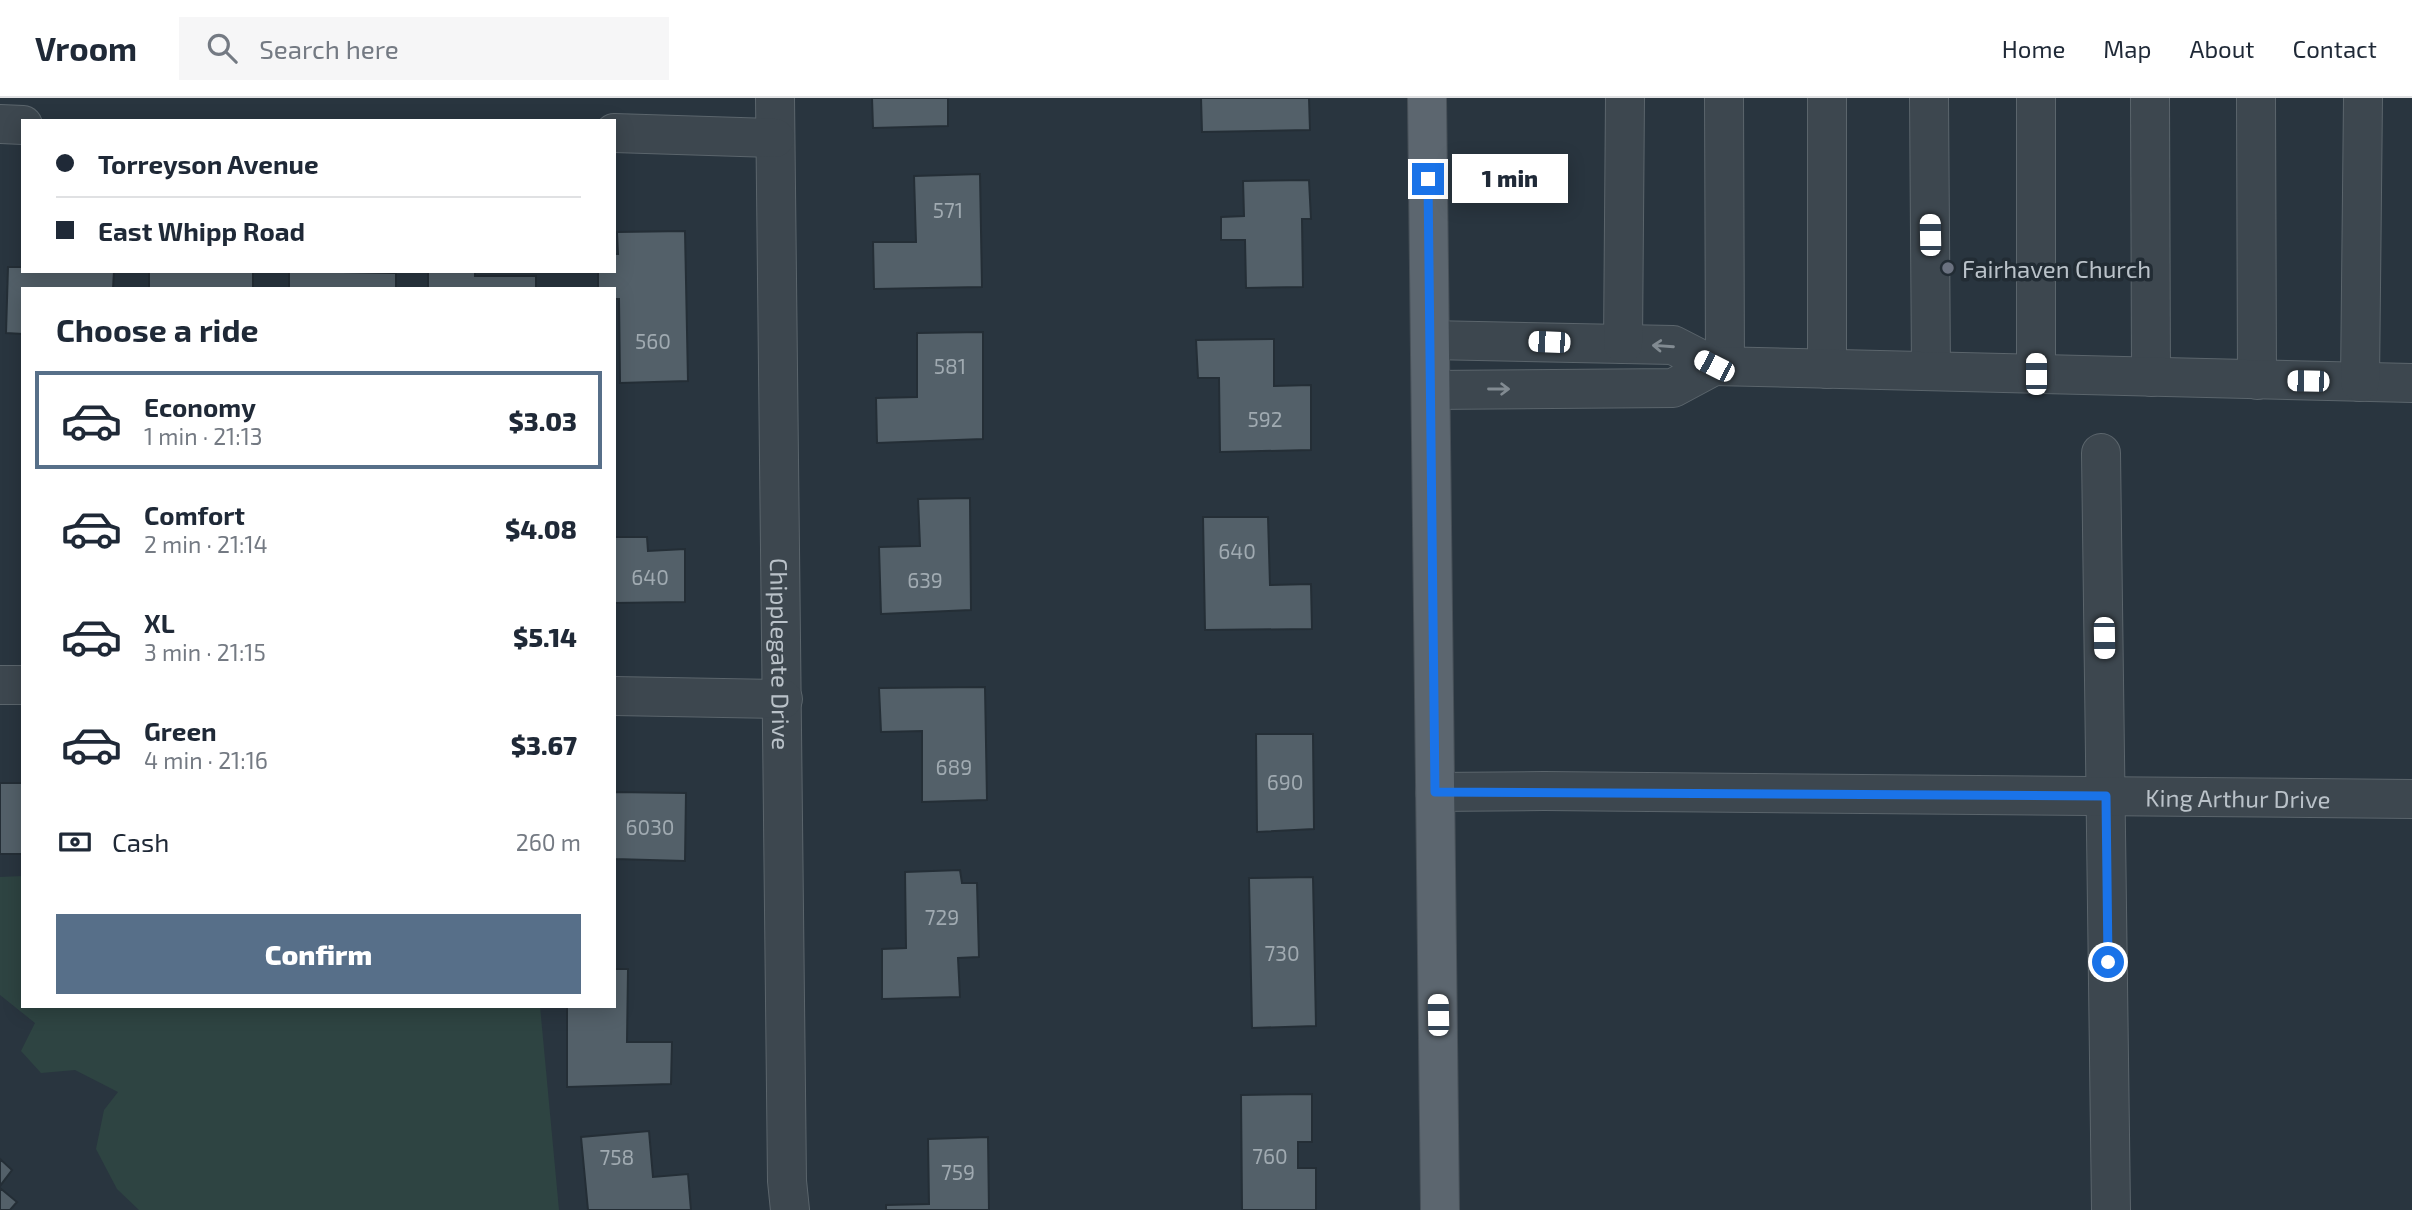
<!DOCTYPE html>
<meta charset="utf-8">
<style>
:root{--surface:#fff;--page:#f6f6f7;--text:#1f2937;--muted:#747a83;--line:#e0e1e3;--accent:#576f89}
body{margin:0;font-family:"Exo 2",sans-serif;background:var(--page);color:var(--text);height:100vh;display:flex;flex-direction:column;font-size:26px;white-space:nowrap}
*{box-sizing:border-box;margin:0}
p{font-size:23px;color:var(--muted)}
.icon{flex:none;width:38px;height:38px;fill:none;stroke:currentColor;stroke-width:2;stroke-linecap:round;stroke-linejoin:round}
.map{position:relative;flex:1;overflow:hidden}
.details{position:absolute;left:21px;top:189px;width:595px;height:721px;display:flex;flex-direction:column;background:var(--surface);border-radius:0px;box-shadow:0 4px 18px #0003}
.details>*{flex:none}
.guide{position:absolute;left:21px;top:21px;width:595px;height:154px;border-radius:0px;box-shadow:0 4px 18px #0003;display:grid;align-content:center;height:154px;padding:0 35px;background:var(--surface)}
.end{position:absolute;width:32px;height:32px;margin:-16px;border:9px solid #1a73e8;background:#fff;box-shadow:0 0 0 4px #fff}
.from{border-radius:50%}
.bubble{position:absolute;height:49px;border-radius:0px;background:var(--surface);box-shadow:0 4px 18px #0003;font-size:23px;font-weight:800;line-height:49px;text-align:center}
.car{position:absolute;width:21px;height:42px;margin:-21px -10px;border-radius:9px;box-shadow:0 0 5px 2px #0007;background:linear-gradient(#fff 24%,#345 0 40%,#fff 0 76%,#345 0 86%,#fff 0)}
.guide b{display:flex;align-items:center;gap:24px;height:66px;font-size:26px}
.guide b+b{border-top:2px solid var(--line)}
.guide i{width:18px;height:18px;background:var(--text)}
ul{padding:0;list-style:none}
li{display:flex;align-items:center;gap:21px;height:98px;margin:0 14px 10px;padding:0 21px;border:4px solid transparent;border-radius:0px}
li div{flex:1}
li b{display:block;font-size:26px}
li em{font-style:normal;font-weight:800}
li.active{border-color:var(--accent)}
li>.icon{width:63px;height:63px;stroke-width:1.5}
h2{padding:0 35px;font-size:32px;line-height:84px}
.pay{display:flex;align-items:center;gap:18px;height:77px;padding:0 35px;font-size:26px}
.pay p{margin-inline-start:auto}
.action{display:flex;gap:14px;margin-top:auto;padding:14px 35px}
.action a{flex:1;height:80px;border-radius:0px;background:var(--accent);color:#fff;font-size:28px;font-weight:800;line-height:80px;text-align:center}
header{display:flex;align-items:center;gap:42px;box-sizing:border-box;height:98px;padding:0 35px;background:var(--surface);border-bottom:2px solid var(--line)}
header strong{font-size:33px}
nav{display:flex;gap:38px;margin-inline-start:auto;font-size:24px}
.search{width:490px;height:63px;background:var(--page);display:flex;align-items:center;gap:18px;box-sizing:border-box;padding:0 24px;border-radius:0px;color:var(--muted);font-size:26px}
.map>svg:first-child{display:block}
</style>
<header>
<strong>Vroom</strong>
<div class="search"><svg class="icon" aria-label="search" viewBox="0 0 24 24"><circle cx="10" cy="10" r="6"/><path d="M15 15l6 6"/></svg>Search here</div>
<nav><a>Home</a><a>Map</a><a>About</a><a>Contact</a></nav>
</header>
<div class="map">
<svg width="2412" height="1112" viewBox="0 0 2412 1112">
<rect width="100%" height="100%" fill="#29353f"/>
<path fill="#2e4442" d="M23 778V908H540L559 1112H139L117 1091 96 1051 104 1012 118 994 75 972 41 975 21 953 35 925 0 897V779Z"/>
<path fill="#536069" stroke="#242e36" stroke-width="2" d="M872 0H948V28L873 30Z
M1201 0H1309L1310 32 1202 34Z
M980 76 982 189 874 191 873 144H916L914 78Z
M1309 82 1311 121H1302L1303 189 1246 190 1245 142H1221V119L1244 118 1243 83Z
M685 133 688 283 620 285 619 201H614V191H598V173H614V156H618L617 134Z
M8 169H23V173H114L113 191H23V236L6 235Z
M149 173H253V191H149Z
M289 173 396 175V191H289Z
M428 173H475V178H536V191H428Z
M983 234V341L877 345 876 300 917 299V235Z
M1274 241V288L1311 287V352L1220 354 1219 280H1198L1196 242Z
M970 400 971 512 881 516 879 449 920 448 918 401Z
M1203 419H1268L1270 487 1311 486 1312 531 1205 532Z
M614 439H647L648 453 685 451V504L614 505Z
M985 589 987 702 922 704V633L881 634 879 590Z
M1256 636H1313L1314 731 1257 734Z
M0 685H23V756H0Z
M614 694 686 695 685 763 614 761Z
M960 772 962 785H977L979 859 958 860 960 899 882 901V851L906 850 905 774Z
M1313 779 1316 928 1252 930 1249 780Z
M614 871H628L627 944H672L671 986 567 989V908H614Z
M1312 996V1044H1298V1070H1316V1112H1242L1241 997Z
M649 1033 653 1079 688 1076 691 1112H588L581 1039Z
M988 1039 989 1112H886V1107L929 1106 928 1041Z
M0 1061 12 1072 0 1088Z
M0 1090 17 1104 10 1112H0Z"/>
<g fill="none" stroke-linecap="round" stroke-linejoin="round">
<g stroke="#5b656c" stroke-width="40">
<g id="minor">
<path id="s1" d="M775 0 787 1083 790 1112"/>
<path d="M1724 0 1725 268"/>
<path d="M1827 0V271"/>
<path d="M1929 0 1931 273"/>
<path d="M2150 0 2151 279"/>
<path d="M2256 0 2257 282"/>
<path d="M0 26 23 27"/>
<path d="M614 35 775 40"/>
<path d="M1430 242 1673 247 1714 268 1673 290 1431 292"/>
<path d="M1623 246 1625 0"/>
<path d="M1714 268 2412 285"/>
<path d="M2036 276V0"/>
<path d="M2360 284 2363 0"/>
<path d="M2101 355 2111 1112"/>
<path d="M0 587H23"/>
<path d="M614 598 783 601"/>
<path id="s2" d="M1435 694 1544 693 2412 701"/>
</g>
</g>
<g stroke="#475058" stroke-width="40">
<path id="major" d="M1427 0 1440 1112"/>
</g>
<use href="#minor" stroke="#3d474f" stroke-width="38"/>
<use href="#major" stroke="#5c666f" stroke-width="38"/>
</g>
<defs><path id="oneway-shaft" d="M-6 0H5M1.5-3L5.5 0L1.5 3" fill="none" stroke-width="1.6" stroke-linecap="round" stroke-linejoin="round" transform="scale(1.75)"/></defs>
<g stroke="#828b92">
<use href="#oneway-shaft" transform="translate(1663 248) rotate(-176)"/>
<use href="#oneway-shaft" transform="translate(1499 291)"/>
</g>
<g fill="none" stroke-linecap="round" stroke-linejoin="round">
<path stroke="#1a73e8" stroke-width="9" d="M1428 81 1435 694 2106 698 2108 864"/>
</g>
<circle fill="#6b7280" stroke="#222c34" stroke-width="2.5" cx="1948" cy="170" r="7"/>
<g text-anchor="middle" dominant-baseline="central" stroke-width="7" stroke-linejoin="round" paint-order="stroke">
<g font-size="21" fill="#a0aab1">
<text x="948" y="111">571</text>
<text x="653" y="242">560</text>
<text x="950" y="267">581</text>
<text x="1265" y="320">592</text>
<text x="1237" y="452">640</text>
<text x="650" y="478">640</text>
<text x="925" y="481">639</text>
<text x="954" y="668">689</text>
<text x="1285" y="683">690</text>
<text x="650" y="728">6030</text>
<text x="942" y="818">729</text>
<text x="1282" y="854">730</text>
<text x="1270" y="1057">760</text>
<text x="617" y="1058">758</text>
<text x="958" y="1073">759</text>
</g>
<g font-size="24" fill="#bac2c9" stroke="#222c34" text-anchor="start">
<text x="1962" y="170">Fairhaven Church</text>
</g>
<g font-size="24" fill="#bac2c9" stroke="#222c34">
<text stroke="none"><textPath href="#s1" startOffset="556">Chipplegate Drive</textPath></text>
<text stroke="none"><textPath href="#s2" startOffset="803">King Arthur Drive</textPath></text>
</g>
</g>
</svg>
<i class="end from" style="left:2108px;top:864px"></i>
<i class="end" style="left:1428px;top:81px"></i>
<div class="bubble" style="left:1452px;top:56px;width:116px">1 min</div>
<i class="car" style="left:1930px;top:137px;rotate:359deg"></i>
<i class="car" style="left:1549px;top:244px;rotate:272deg"></i>
<i class="car" style="left:1714px;top:268px;rotate:297deg"></i>
<i class="car" style="left:2036px;top:276px;rotate:0deg"></i>
<i class="car" style="left:2308px;top:283px;rotate:271deg"></i>
<i class="car" style="left:2104px;top:540px;rotate:179deg"></i>
<i class="car" style="left:1438px;top:917px;rotate:359deg"></i>
<div class="guide">
<b><i class="from"></i>Torreyson Avenue</b>
<b><i></i>East Whipp Road</b>
</div>
<section class="details">
<h2>Choose a ride</h2>
<ul>
<li class="active"><svg class="icon" aria-label="car" viewBox="0 0 24 24"><path d="M5 17H2v-5l4-1 3-4h7l3 4 3 1v5h-3M9 17h6M6 11h13"/><circle cx="7" cy="17" r="2"/><circle cx="17" cy="17" r="2"/></svg><div><b>Economy</b><p>1 min · 21:13</p></div><em>$3.03</em></li>
<li><svg class="icon" aria-label="car" viewBox="0 0 24 24"><path d="M5 17H2v-5l4-1 3-4h7l3 4 3 1v5h-3M9 17h6M6 11h13"/><circle cx="7" cy="17" r="2"/><circle cx="17" cy="17" r="2"/></svg><div><b>Comfort</b><p>2 min · 21:14</p></div><em>$4.08</em></li>
<li><svg class="icon" aria-label="car" viewBox="0 0 24 24"><path d="M5 17H2v-5l4-1 3-4h7l3 4 3 1v5h-3M9 17h6M6 11h13"/><circle cx="7" cy="17" r="2"/><circle cx="17" cy="17" r="2"/></svg><div><b>XL</b><p>3 min · 21:15</p></div><em>$5.14</em></li>
<li><svg class="icon" aria-label="car" viewBox="0 0 24 24"><path d="M5 17H2v-5l4-1 3-4h7l3 4 3 1v5h-3M9 17h6M6 11h13"/><circle cx="7" cy="17" r="2"/><circle cx="17" cy="17" r="2"/></svg><div><b>Green</b><p>4 min · 21:16</p></div><em>$3.67</em></li>
</ul>
<div class="pay"><svg class="icon" aria-label="cash" viewBox="0 0 24 24"><path d="M3 7h18v10H3z"/><circle cx="12" cy="12" r="2"/></svg>Cash<p>260 m</p></div>
<div class="action"><a>Confirm</a></div>
</section>
</div>
